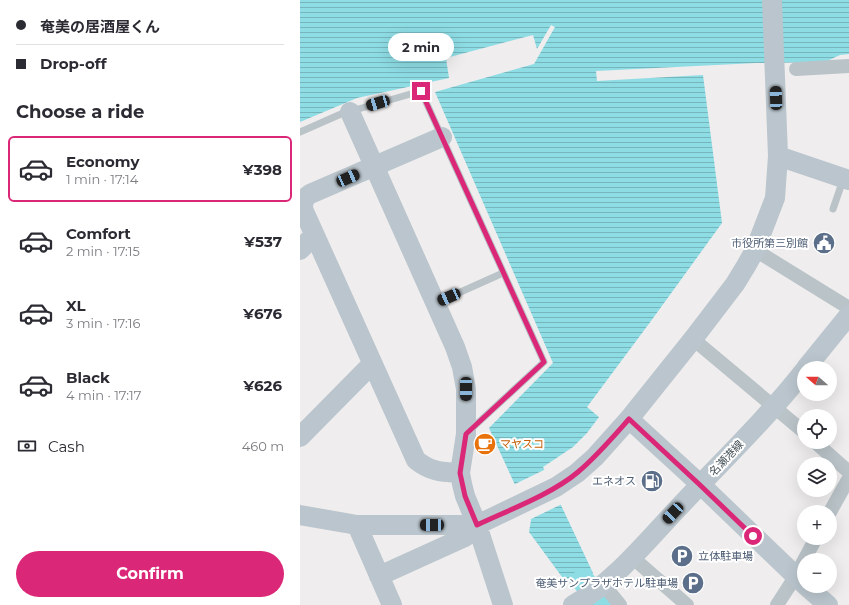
<!DOCTYPE html>
<meta charset="utf-8">
<style>
:root{--surface:#fff;--page:#f2f2f3;--text:#2b2b33;--muted:#7c7c81;--line:#e1e1e2;--accent:#db2777}
body{margin:0;font-family:Montserrat,"Noto Sans JP",sans-serif;background:var(--page);color:var(--text);height:100vh;display:flex;flex-direction:column;font-size:15px;white-space:nowrap}
*{box-sizing:border-box;margin:0}
p{font-size:13px;color:var(--muted)}
.icon{flex:none;width:22px;height:22px;fill:none;stroke:currentColor;stroke-width:2;stroke-linecap:round;stroke-linejoin:round}
.map{position:relative;flex:1;overflow:hidden}
.drawer{display:flex;flex-direction:column;background:var(--surface);width:300px}
.drawer>*{flex:none}
.banner{display:grid;align-content:center;height:88px;padding:0 16px;background:var(--surface)}
.needle{width:26px;rotate:290deg}
.buttons{position:absolute;left:497px;top:361px;display:grid;gap:8px}
.buttons a{display:grid;place-items:center;width:40px;height:40px;border-radius:50%;background:var(--surface);box-shadow:0 4px 16px #0002;font-size:20px}
.end{position:absolute;width:18px;height:18px;margin:-9px;border:5px solid #db2777;background:#fff;box-shadow:0 0 0 2px #fff}
.from{border-radius:50%}
.bubble{position:absolute;height:28px;border-radius:14px;background:var(--surface);box-shadow:0 4px 16px #0002;font-size:13px;font-weight:700;line-height:28px;text-align:center}
.car{position:absolute;width:12px;height:24px;margin:-12px -6px;border-radius:5px;box-shadow:0 0 3px 1px #0007;background:linear-gradient(#222 24%,#8ab4d8 0 40%,#222 0 76%,#8ab4d8 0 86%,#222 0)}
.banner b{display:flex;align-items:center;gap:14px;height:38px;font-size:15px}
.banner b+b{border-top:1px solid var(--line)}
.banner i{width:10px;height:10px;background:var(--text)}
ul{padding:0;list-style:none}
li{display:flex;align-items:center;gap:12px;height:66px;margin:0 8px 6px;padding:0 8px;border:2px solid transparent;border-radius:6px}
li div{flex:1}
li b{display:block;font-size:15px}
li em{font-style:normal;font-weight:700}
li.on{border-color:var(--accent)}
li>.icon{width:36px;height:36px;stroke-width:1.5}
h2{padding:0 16px;font-size:18px;line-height:48px}
.pay{display:flex;align-items:center;gap:10px;height:44px;padding:0 16px;font-size:15px}
.pay p{margin-inline-start:auto}
.cta{display:flex;gap:8px;margin-top:auto;padding:8px 16px}
.cta a{flex:1;height:46px;border-radius:24px;background:var(--accent);color:#fff;font-size:16px;font-weight:700;line-height:46px;text-align:center}
main{display:flex;flex:1;min-height:0}
.map>svg:first-child{display:block}
</style>
<main>
<section class="drawer">
<div class="banner">
<b><i class="from"></i>奄美の居酒屋くん</b>
<b><i></i>Drop-off</b>
</div>
<h2>Choose a ride</h2>
<ul>
<li class="on"><svg class="icon" aria-label="car" viewBox="0 0 24 24"><path d="M5 17H2v-5l4-1 3-4h7l3 4 3 1v5h-3M9 17h6M6 11h13"/><circle cx="7" cy="17" r="2"/><circle cx="17" cy="17" r="2"/></svg><div><b>Economy</b><p>1 min · 17:14</p></div><em>¥398</em></li>
<li><svg class="icon" aria-label="car" viewBox="0 0 24 24"><path d="M5 17H2v-5l4-1 3-4h7l3 4 3 1v5h-3M9 17h6M6 11h13"/><circle cx="7" cy="17" r="2"/><circle cx="17" cy="17" r="2"/></svg><div><b>Comfort</b><p>2 min · 17:15</p></div><em>¥537</em></li>
<li><svg class="icon" aria-label="car" viewBox="0 0 24 24"><path d="M5 17H2v-5l4-1 3-4h7l3 4 3 1v5h-3M9 17h6M6 11h13"/><circle cx="7" cy="17" r="2"/><circle cx="17" cy="17" r="2"/></svg><div><b>XL</b><p>3 min · 17:16</p></div><em>¥676</em></li>
<li><svg class="icon" aria-label="car" viewBox="0 0 24 24"><path d="M5 17H2v-5l4-1 3-4h7l3 4 3 1v5h-3M9 17h6M6 11h13"/><circle cx="7" cy="17" r="2"/><circle cx="17" cy="17" r="2"/></svg><div><b>Black</b><p>4 min · 17:17</p></div><em>¥626</em></li>
</ul>
<div class="pay"><svg class="icon" aria-label="cash" viewBox="0 0 24 24"><path d="M3 7h18v10H3z"/><circle cx="12" cy="12" r="2"/></svg>Cash<p>460 m</p></div>
<div class="cta"><a>Confirm</a></div>
</section>
<div class="map">
<svg width="549" height="605" viewBox="0 0 549 605">
<defs>
<pattern id="water-rules" width="6" height="5" patternUnits="userSpaceOnUse"><rect width="6" height="5" fill="#8edce4"/><path d="M0 2.5h6" fill="none" stroke="#76b5bc"/></pattern>
</defs>
<rect width="100%" height="100%" fill="#efeded"/>
<path fill="url(#water-rules)" d="M0 0H549V54L540 55 525 62 456 63 296 71 297 81 403 75 422 223 351 321 287 407 299 417 287 433 273 447 243 467 293 573 275 584 265 581 229 532 231 520 189 428 253 363 135 92 234 64 255 27 251 25 237 49 233 35 146 58 149 78 57 98 0 122Z"/>
<path fill="#efeded" d="M246 469 262 504 229 520 213 485Z"/>
<g fill="none" stroke-linecap="round" stroke-linejoin="round">
<path stroke="#8edce4" stroke-width="23" d="M283 580 301 605"/>
<path stroke="#b9c3c8" stroke-width="7" d="M0 132 41 114 121 91 244 362 169 431
M533 209 543 180
M136 303 203 273"/>
<path stroke="#b9c3c8" stroke-width="14" d="M496 69 549 66
M455 250 549 308
M393 339 504 432
M515 442 549 472
M530 512 549 478
M332 557 387 605
M303 584 320 605
M477 605 495 577 516 538"/>
<path stroke="#bac5cd" stroke-width="20" d="M50 112 155 347 162 367 166 389V434L160 473 162 484 165 496 177 525 203 605
M142 137 10 194C4 198 3 202 3 209L116 460C131 472 142 472 160 473
M478 156 549 180
M0 250 14 235
M506 368 549 315
M329 419 401 485 504 584
M0 437 72 364
M0 515 57 525H177L256 487 277 473 295 457 329 419 393 339 435 284 446 266 455 250 475 198 478 156 472 0
M57 525 92 605
M79 576 165 537
M506 586 528 605
M273 605C314 583 350 537 382 504 423 460 467 418 504 371"/>
</g>
<g fill="none" stroke-linecap="round" stroke-linejoin="round">
<path stroke="#db2777" stroke-width="5" d="M121 91 244 362 166 434 160 473 165 496 177 525C209 510 252 494 278 472 297 456 313 437 329 419L400 485 453 536"/>
</g>
<defs>
<g id="civic-disc" transform="scale(1.15)"><circle r="9.5" fill="#5c6f8a" stroke="#fff"/><path d="M-.6-6.5H3V-4.5H.6V-3L4-1V1h2V6H-6V1h2V-1L-.6-3ZM-1.2 2.5V6h2.4V2.5Z" fill="#fff"/></g>
<g id="cafe-disc" transform="scale(1.15)"><circle r="9.5" fill="#e8710a" stroke="#fff"/><path d="M-5.5-4.5H6V0H3Q3 3.5 0 3.5H-2.5Q-5.5 3.5-5.5 0ZM3-3.2v2h1.7v-2ZM-6 4.5H4V6H-6Z" fill="#fff"/></g>
<g id="fuel-disc" transform="scale(1.15)"><circle r="9.5" fill="#5c6f8a" stroke="#fff"/><path d="M-5.5-6h7V0h2V4h1.3V-2.5L3-4.5l.8-.8L6-3V5H2.5V1h-1V6h-7ZM-4.2-4.7v3.2H.2V-4.7Z" fill="#fff"/></g>
<g id="parking-disc" transform="scale(1.15)"><circle r="9.5" fill="#5c6f8a" stroke="#fff"/><path d="M-3.5-5.5H1a3.5 3.5 0 0 1 0 7H-1V5.5H-3.5ZM-1-3.4V-.6H.8a1.4 1.4 0 0 0 0-2.8Z" fill="#fff"/></g>
</defs>
<g fill-rule="evenodd">
<use href="#civic-disc" x="524" y="243"/>
<use href="#cafe-disc" x="185" y="444"/>
<use href="#fuel-disc" x="352" y="481"/>
<use href="#parking-disc" x="382" y="556"/>
<use href="#parking-disc" x="393" y="583"/>
</g>
<g text-anchor="middle" dominant-baseline="central" stroke-width="4" stroke-linejoin="round" paint-order="stroke">
<g font-size="11" fill="#4e5e75" stroke="#fff" text-anchor="end">
<text x="508" y="243">市役所第三別館</text>
<text x="336" y="481">エネオス</text>
<text x="398" y="556" text-anchor="start">立体駐車場</text>
<text x="378" y="583">奄美サンプラザホテル駐車場</text>
</g>
<g font-size="11" fill="#c56008" stroke="#fff" text-anchor="start">
<text x="200" y="444">マヤスコ</text>
</g>
<g font-size="11" fill="#475258" stroke="#fff">
<text transform="translate(426 458) rotate(-47)">名瀬港線</text>
</g>
</g>
</svg>
<div class="buttons">
<a><svg class="needle" viewBox="-14 -14 28 28"><path d="M0-13l5 13h-10z" fill="#e53935"/><path d="M0 13l5-13h-10z" fill="#7c7c81"/></svg></a>
<a><svg class="icon" aria-label="locate" viewBox="0 0 24 24"><circle cx="12" cy="12" r="6"/><path d="M12 2v4M12 18v4M2 12h4M18 12h4"/></svg></a>
<a><svg class="icon" aria-label="layers" viewBox="0 0 24 24"><path d="M12 4l9 5-9 5-9-5zM3 14l9 5 9-5"/></svg></a>
<a>+</a>
<a>−</a>
</div>
<i class="end from" style="left:453px;top:536px"></i>
<i class="end" style="left:121px;top:91px"></i>
<div class="bubble" style="left:88px;top:33px;width:66px">2 min</div>
<i class="car" style="left:476px;top:98px;rotate:358deg"></i>
<i class="car" style="left:78px;top:103px;rotate:254deg"></i>
<i class="car" style="left:48px;top:178px;rotate:66deg"></i>
<i class="car" style="left:149px;top:297px;rotate:246deg"></i>
<i class="car" style="left:166px;top:389px;rotate:180deg"></i>
<i class="car" style="left:373px;top:513px;rotate:223deg"></i>
<i class="car" style="left:132px;top:525px;rotate:270deg"></i>
</div>
</main>
